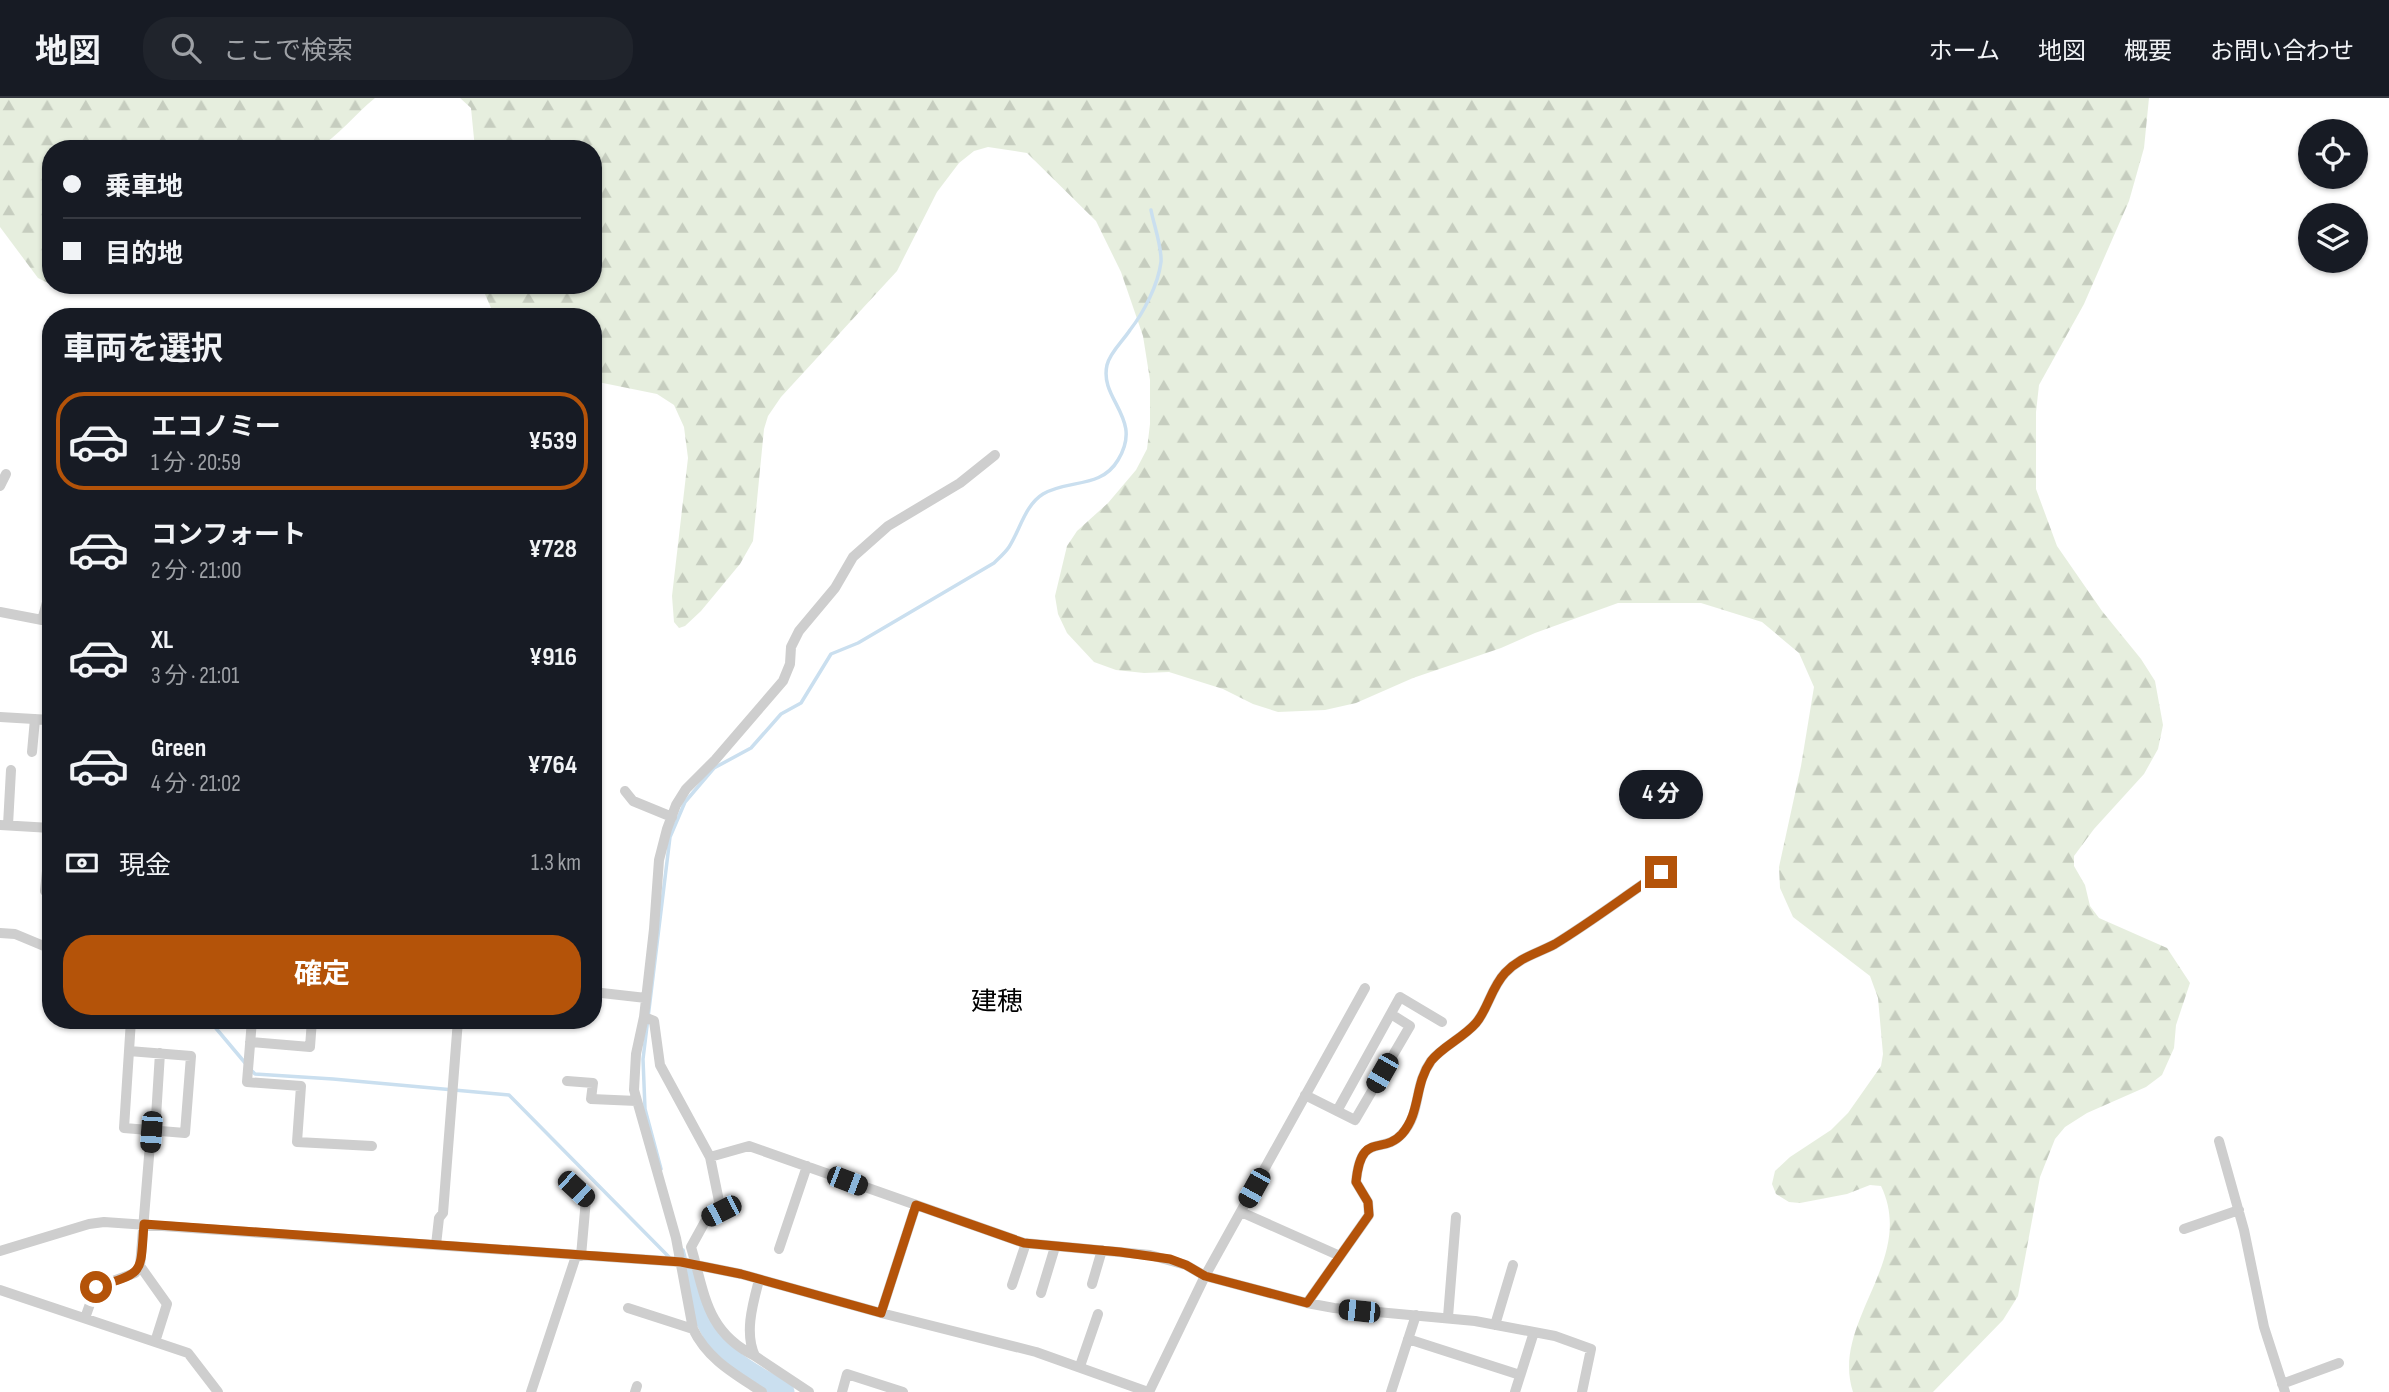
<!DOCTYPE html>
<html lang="ja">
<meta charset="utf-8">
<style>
:root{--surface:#171b24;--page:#20242c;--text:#f1f3f6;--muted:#9ea1a6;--line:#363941;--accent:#b45309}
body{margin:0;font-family:"Sofia Sans Condensed","Noto Sans JP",sans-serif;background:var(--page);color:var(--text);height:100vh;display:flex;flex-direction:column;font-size:26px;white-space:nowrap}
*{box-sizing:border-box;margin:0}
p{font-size:23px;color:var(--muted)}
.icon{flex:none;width:38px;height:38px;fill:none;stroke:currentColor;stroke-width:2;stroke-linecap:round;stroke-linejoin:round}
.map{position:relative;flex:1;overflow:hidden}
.sheet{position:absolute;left:42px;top:210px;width:560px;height:721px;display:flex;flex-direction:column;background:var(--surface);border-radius:28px;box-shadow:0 2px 5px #0004}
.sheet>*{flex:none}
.banner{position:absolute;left:42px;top:42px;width:560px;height:154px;border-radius:28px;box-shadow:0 2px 5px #0004;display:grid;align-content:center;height:154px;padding:0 21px;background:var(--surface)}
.tools{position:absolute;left:2298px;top:21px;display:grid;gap:14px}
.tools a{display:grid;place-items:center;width:70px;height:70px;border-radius:50%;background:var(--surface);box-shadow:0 2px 5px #0004;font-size:35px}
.end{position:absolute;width:32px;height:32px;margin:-16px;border:9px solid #b45309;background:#fff;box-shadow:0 0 0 4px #fff}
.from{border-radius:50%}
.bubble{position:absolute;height:49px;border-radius:24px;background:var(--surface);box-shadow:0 2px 5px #0004;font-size:23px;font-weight:700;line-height:49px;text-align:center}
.car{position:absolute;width:21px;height:42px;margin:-21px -10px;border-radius:9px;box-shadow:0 0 5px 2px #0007;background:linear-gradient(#222 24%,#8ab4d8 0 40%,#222 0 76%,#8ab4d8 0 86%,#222 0)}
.banner b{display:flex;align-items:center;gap:24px;height:66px;font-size:26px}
.banner b+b{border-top:2px solid var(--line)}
.banner i{width:18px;height:18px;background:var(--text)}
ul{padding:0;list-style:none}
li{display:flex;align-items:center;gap:21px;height:98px;margin:0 14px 10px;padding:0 7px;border:4px solid transparent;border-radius:28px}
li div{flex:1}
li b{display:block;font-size:26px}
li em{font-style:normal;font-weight:700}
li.current{border-color:var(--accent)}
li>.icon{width:63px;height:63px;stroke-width:1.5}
h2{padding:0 21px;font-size:32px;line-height:84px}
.pay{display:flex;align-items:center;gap:18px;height:77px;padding:0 21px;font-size:26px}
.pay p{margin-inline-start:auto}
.cta{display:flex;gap:14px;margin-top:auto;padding:14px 21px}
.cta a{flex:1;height:80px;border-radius:28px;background:var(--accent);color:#fff;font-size:28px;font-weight:700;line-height:80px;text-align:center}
header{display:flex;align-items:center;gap:42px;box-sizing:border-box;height:98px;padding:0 35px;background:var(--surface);border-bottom:2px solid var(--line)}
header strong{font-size:33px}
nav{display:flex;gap:38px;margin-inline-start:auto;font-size:24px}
.search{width:490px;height:63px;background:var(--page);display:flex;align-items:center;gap:18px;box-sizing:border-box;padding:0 24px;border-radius:28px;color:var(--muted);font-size:26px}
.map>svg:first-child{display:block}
</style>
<header>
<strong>地図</strong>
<div class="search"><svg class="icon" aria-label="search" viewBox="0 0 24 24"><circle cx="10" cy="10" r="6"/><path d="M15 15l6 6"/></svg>ここで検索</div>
<nav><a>ホーム</a><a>地図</a><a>概要</a><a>お問い合わせ</a></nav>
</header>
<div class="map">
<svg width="2389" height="1294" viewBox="0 0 2389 1294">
<defs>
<pattern id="forest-firs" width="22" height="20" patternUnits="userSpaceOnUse" patternTransform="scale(1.75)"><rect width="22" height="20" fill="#e6eede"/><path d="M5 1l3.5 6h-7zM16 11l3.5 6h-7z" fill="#c6cdbf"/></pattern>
</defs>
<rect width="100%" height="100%" fill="#fff"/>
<path fill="url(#forest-firs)" d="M0 0H375C355 16 338 39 316 51H51L50 186 38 180 0 129Z
M460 0H2149L2144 50 2129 103 2084 206 2039 287 2036 314V391L2057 448 2102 513 2141 561 2155 583 2163 627 2158 651 2144 676 2094 731 2074 758V768L2085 787 2090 808 2099 820 2167 850 2190 885 2176 927 2174 950 2162 977 2146 989 2087 1015 2065 1029 2055 1041 2040 1079 2018 1198 2003 1222 1933 1294H1853C1830 1224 1917 1162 1881 1088L1870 1087 1847 1096 1800 1105 1789 1104 1776 1096 1772 1086 1775 1073 1790 1059 1831 1032 1848 1015 1881 968 1883 956 1878 900 1870 878 1793 819 1780 790 1779 769 1801 668 1814 589 1799 555 1762 524 1701 505H1618L1535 535 1501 550 1413 580 1356 605 1325 612 1278 614 1253 606 1223 591 1169 574 1144 575 1116 572 1094 564 1067 535 1058 516 1055 498 1067 448 1077 433 1108 405 1136 372 1147 351 1150 326V282L1143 238 1121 174 1096 123 1027 55 988 49 974 53 959 65 937 94 897 173 781 299 768 318 764 331 753 443 740 466 701 513 685 528 679 530 674 524 672 498 688 360 684 329 674 307 657 296 593 283V219H495L481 187H593V51H475L471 10Z"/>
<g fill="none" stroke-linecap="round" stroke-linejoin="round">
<path stroke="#cadfef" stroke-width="3.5" d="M209 922 246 966
M251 972 255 976 333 981 509 997 671 1161
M661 1071 645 1011 643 961 670 739 685 704 714 670 751 650 781 616 801 605 831 556 858 545 994 465C999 460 1005 455 1009 449 1020 432 1025 407 1043 396 1068 381 1101 391 1118 362 1144 320 1099 302 1107 267 1110 254 1123 243 1130 232 1144 214 1158 187 1161 164 1162 148 1154 128 1151 112
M683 1152 690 1179"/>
<path stroke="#cadfef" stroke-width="19" d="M690 1179C699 1209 708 1240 733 1261 749 1274 768 1283 785 1294"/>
<path stroke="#cecece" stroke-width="10" d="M0 388 6 376
M0 514 42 522 51 490
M0 619 51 622
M32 654 35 621
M625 693 633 703 672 719
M0 727 51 730
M8 727 11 672
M45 793 51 733
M0 835 15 836 51 851
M593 894 646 900
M644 919 654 923 660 967 710 1059 749 1048 1024 1145 1150 1157 1186 1167 1205 1178 1307 1205 1334 1210 1475 1223 1555 1238 1591 1251 1582 1294
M135 922 158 924
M252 922 247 984 301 988 297 1044 372 1048
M379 922H391
M439 922 458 924
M250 944 310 949 312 922
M129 953 191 958 185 1035 124 1030 131 922
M567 983 593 985 591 1001 637 1003
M1305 997 1355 1022 1410 928 1391 916
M1337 1013 1400 899 1442 924
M151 1034 140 1168 167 1206 155 1244
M155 1035 160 955
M2219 1043 2244 1132 2264 1229 2285 1294
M710 1059 721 1113 707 1120 691 1149C705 1196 706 1234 755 1258
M576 1091 586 1101 581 1158
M1241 1114 1340 1158
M2184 1131 2239 1112
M436 1147 439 1120 443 1115 458 922
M779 1151 807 1068
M0 1153 89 1126 104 1124 681 1164 741 1176 881 1215 1036 1254 1148 1294
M759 1182C753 1205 744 1235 755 1258L809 1294
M1092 1186 1102 1152
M1012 1187 1026 1145
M0 1192 188 1255 218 1294
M1041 1195 1055 1149
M1307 1205 1369 1117 1368 1104 1356 1084C1361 1032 1382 1058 1402 1036 1422 1014 1413 988 1431 963 1443 948 1463 940 1476 925 1488 911 1491 890 1505 875 1520 859 1536 856 1555 846 1591 824 1625 798 1661 774
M628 1210 693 1231
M881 1215 916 1107
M1448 1219 1456 1119
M85 1220 96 1189 135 1175 140 1168
M1495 1227 1513 1167
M1408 1241 1520 1277
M1080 1268 1098 1216
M2282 1286 2339 1265
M531 1294 576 1158
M635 1294 637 1288
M762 1294C735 1276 708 1262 693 1231L676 1140 634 992 636 956 644 919 654 831 659 762 667 731 676 707 686 691 715 662 783 583 790 566 791 549 799 533 835 490 853 459 888 428 960 385 995 357
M842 1294 847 1276 903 1294
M1149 1294 1205 1178 1365 890
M1391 1294 1416 1217
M1515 1294 1534 1234"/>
</g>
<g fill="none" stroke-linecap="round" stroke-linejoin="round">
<path stroke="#b45309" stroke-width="9" d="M96 1189C146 1174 140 1176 144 1126L681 1164 741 1176 881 1215 916 1107 1024 1145 1120 1154 1170 1161 1186 1167 1205 1178 1307 1205 1369 1117 1368 1104 1356 1084C1361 1032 1382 1058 1402 1036 1421 1014 1414 987 1431 963 1443 948 1463 940 1476 925 1488 911 1491 890 1505 875 1520 859 1536 856 1555 846 1591 824 1625 798 1661 774"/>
</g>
<g text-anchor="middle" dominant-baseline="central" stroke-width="7" stroke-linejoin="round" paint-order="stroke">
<g font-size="26" fill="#000" stroke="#fff">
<text x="997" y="904">建穂</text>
</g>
</g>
</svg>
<div class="tools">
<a><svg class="icon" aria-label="locate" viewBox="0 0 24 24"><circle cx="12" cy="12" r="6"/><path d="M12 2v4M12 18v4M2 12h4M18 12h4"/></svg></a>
<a><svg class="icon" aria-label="layers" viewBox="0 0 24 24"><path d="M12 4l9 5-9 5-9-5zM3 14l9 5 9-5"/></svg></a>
</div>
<i class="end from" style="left:96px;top:1189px"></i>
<i class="end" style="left:1661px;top:774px"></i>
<div class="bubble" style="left:1619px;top:672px;width:84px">4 分</div>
<i class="car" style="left:1382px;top:975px;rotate:210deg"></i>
<i class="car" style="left:151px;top:1034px;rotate:184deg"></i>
<i class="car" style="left:847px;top:1083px;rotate:111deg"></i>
<i class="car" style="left:1254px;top:1090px;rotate:209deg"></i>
<i class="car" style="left:576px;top:1091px;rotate:133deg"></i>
<i class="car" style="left:721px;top:1113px;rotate:243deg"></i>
<i class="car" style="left:1359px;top:1213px;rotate:276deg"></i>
<div class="banner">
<b><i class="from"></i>乗車地</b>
<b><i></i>目的地</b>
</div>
<section class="sheet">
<h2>車両を選択</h2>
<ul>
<li class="current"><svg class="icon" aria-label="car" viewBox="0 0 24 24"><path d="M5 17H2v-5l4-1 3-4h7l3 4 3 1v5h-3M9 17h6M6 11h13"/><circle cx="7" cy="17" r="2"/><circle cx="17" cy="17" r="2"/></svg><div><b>エコノミー</b><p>1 分 · 20:59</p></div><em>¥539</em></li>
<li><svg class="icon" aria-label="car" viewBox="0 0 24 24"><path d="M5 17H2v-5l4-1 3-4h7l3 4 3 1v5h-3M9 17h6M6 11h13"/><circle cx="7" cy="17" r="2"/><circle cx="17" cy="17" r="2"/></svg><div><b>コンフォート</b><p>2 分 · 21:00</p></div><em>¥728</em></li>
<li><svg class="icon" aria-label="car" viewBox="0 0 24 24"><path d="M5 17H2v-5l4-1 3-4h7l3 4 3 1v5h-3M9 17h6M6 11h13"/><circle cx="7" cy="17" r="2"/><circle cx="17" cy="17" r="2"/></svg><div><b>XL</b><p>3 分 · 21:01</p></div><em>¥916</em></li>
<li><svg class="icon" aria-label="car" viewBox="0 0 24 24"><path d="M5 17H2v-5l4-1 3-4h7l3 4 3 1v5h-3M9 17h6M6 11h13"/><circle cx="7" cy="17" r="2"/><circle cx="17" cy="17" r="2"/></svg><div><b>Green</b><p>4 分 · 21:02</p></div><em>¥764</em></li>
</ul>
<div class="pay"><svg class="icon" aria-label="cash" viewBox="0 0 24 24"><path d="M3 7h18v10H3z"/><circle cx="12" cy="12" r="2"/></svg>現金<p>1.3 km</p></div>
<div class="cta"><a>確定</a></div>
</section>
</div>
